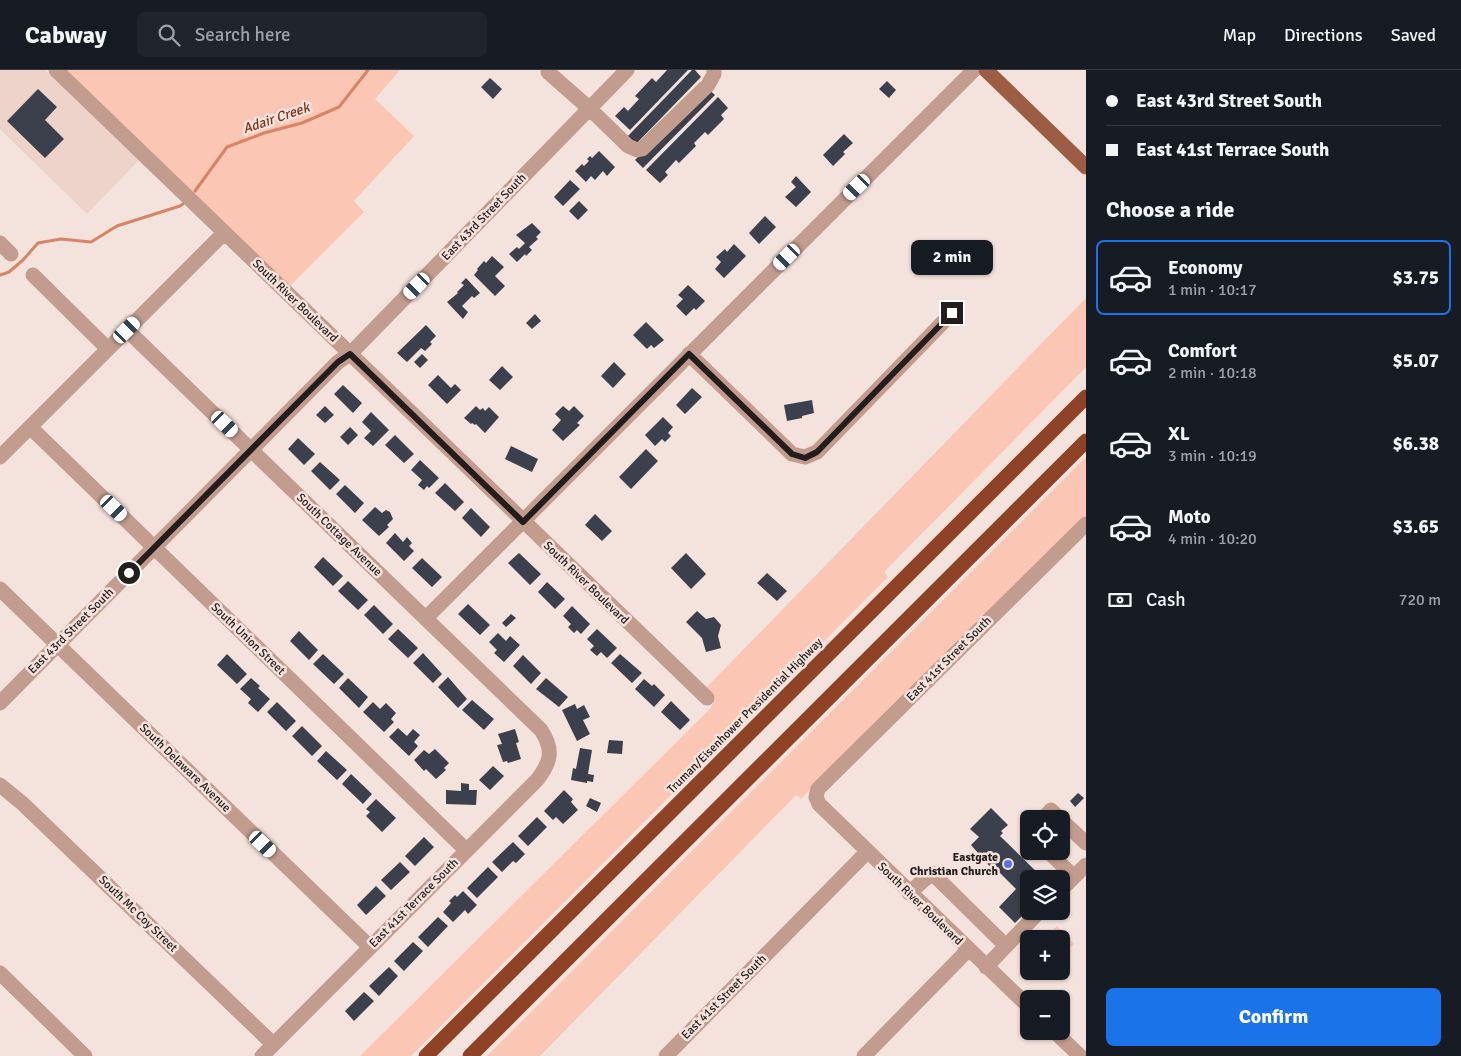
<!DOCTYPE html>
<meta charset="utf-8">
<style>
:root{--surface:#171b24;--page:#20242c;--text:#f1f3f6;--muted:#9ea1a6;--line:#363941;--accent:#1a73e8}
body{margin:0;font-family:Signika,sans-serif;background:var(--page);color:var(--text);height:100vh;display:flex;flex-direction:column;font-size:19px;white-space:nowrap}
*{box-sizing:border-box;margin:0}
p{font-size:16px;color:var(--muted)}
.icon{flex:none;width:28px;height:28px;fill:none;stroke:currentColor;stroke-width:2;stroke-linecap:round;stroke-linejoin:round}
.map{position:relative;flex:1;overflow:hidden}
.side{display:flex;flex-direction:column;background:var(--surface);width:375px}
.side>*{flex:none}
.top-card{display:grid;align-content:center;height:110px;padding:0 20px;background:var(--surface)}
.fabs{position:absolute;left:1020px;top:740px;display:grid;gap:10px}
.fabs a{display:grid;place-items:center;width:50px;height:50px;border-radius:8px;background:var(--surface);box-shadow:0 1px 4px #0004;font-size:25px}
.end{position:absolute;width:22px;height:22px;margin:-11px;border:6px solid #231d1b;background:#fff;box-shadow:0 0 0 2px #fff}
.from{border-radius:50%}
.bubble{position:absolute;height:35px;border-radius:8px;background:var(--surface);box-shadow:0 1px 4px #0004;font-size:16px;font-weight:700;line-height:35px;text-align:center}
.car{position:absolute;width:15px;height:30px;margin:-15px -8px;border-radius:6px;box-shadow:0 0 4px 1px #0007;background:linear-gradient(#fff 24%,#345 0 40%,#fff 0 76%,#345 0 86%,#fff 0)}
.top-card b{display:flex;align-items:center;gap:18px;height:48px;font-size:19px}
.top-card b+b{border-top:1px solid var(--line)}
.top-card i{width:12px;height:12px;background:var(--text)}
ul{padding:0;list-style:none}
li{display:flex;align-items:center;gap:15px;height:75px;margin:0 10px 8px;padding:0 10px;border:2px solid transparent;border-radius:8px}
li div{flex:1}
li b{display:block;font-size:19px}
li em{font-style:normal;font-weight:700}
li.on{border-color:var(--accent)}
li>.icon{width:45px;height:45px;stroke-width:1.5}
h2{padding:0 20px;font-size:22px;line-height:60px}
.pay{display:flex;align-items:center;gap:12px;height:55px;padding:0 20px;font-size:19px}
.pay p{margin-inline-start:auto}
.cta{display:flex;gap:10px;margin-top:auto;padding:10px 20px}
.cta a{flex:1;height:58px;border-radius:8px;background:var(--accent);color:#fff;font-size:20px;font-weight:700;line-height:58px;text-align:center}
header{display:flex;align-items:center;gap:30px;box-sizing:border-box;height:70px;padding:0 25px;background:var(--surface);border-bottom:1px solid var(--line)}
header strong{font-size:24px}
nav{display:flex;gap:28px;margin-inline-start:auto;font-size:18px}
.search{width:350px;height:45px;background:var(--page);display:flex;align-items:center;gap:12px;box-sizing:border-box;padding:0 18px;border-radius:8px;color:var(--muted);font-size:19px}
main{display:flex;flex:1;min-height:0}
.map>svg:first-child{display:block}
</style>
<header>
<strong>Cabway</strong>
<div class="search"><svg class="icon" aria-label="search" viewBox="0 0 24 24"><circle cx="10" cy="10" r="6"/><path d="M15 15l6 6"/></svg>Search here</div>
<nav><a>Map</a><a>Directions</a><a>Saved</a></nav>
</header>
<main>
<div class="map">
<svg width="1086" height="986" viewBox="0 0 1086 986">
<rect width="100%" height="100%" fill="#f4e2dc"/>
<path fill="#edd3ca" d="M0 0H45L139 90 87 144 0 59Z"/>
<path fill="#fbc6b3" d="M62 0H400L375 29 414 66 354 131 364 142 288 218Z
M1086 228V297L884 502 888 507 411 986H360L711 638 715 628 705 619Z
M1086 387V446L801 729 796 725 540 986H487Z
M1057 856 1074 874 1063 884 1061 882V869H1048L1046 867Z"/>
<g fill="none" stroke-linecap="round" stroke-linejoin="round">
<path stroke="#d78567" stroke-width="3" d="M195 121 227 77 264 63 302 53 339 37 368 0
M0 205 9 202 23 190 38 173 61 169 91 172 117 156 180 136 183 134"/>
</g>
<path fill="#3c404c" d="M667 0H688L630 60 615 46 624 37 628 41 639 29 635 26 652 8 656 12Z
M692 0H695L701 7 635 75 627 67Z
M490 8 502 19 493 29 481 17Z
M887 11 896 20 889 28 879 19Z
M707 18 715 25 643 98 635 90Z
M38 19 57 37 45 50 64 69 45 88 7 51Z
M718 27 728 38 721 45 724 49 708 65 705 62 694 73 696 76 679 93 676 90 665 102 668 105 660 113 646 100Z
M844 64 853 73 843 82 845 84 833 96 823 85Z
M599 81 615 97 607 106 603 101 595 110 591 106 586 112 575 101 582 94 584 96 589 91 587 89 590 86 592 88Z
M796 106 811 122 796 137 785 127 796 117 791 112Z
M570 110 580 119 563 136 554 127Z
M579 131 588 140 578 150 569 141Z
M765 146 776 157 759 174 749 163Z
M532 153 541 162 536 167 538 169 529 177 532 180 526 186 525 184 517 192 509 184 517 177 519 179 525 173 516 165Z
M734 174 746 186 724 208 715 199 721 192 716 187 725 179 727 182Z
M492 186 504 197 495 206 505 216 495 226 474 205 478 200 477 199 484 191 486 193Z
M466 208 480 223 474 228 472 226 462 236 468 242 463 249 447 232 458 223 457 222 464 215 461 213Z
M688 215 705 231 696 240 694 238 686 246 676 236 683 229 678 225Z
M535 244 541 251 532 259 526 253Z
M646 252 664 270 654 278 651 275 647 279 633 265Z
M426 255 436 266 430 272 432 274 425 281 421 278 407 292 397 283Z
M422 284 428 290 420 298 414 292Z
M614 292 626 304 613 318 601 306Z
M502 296 513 307 500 320 489 310Z
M438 305 451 318 455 314 461 320 447 334 428 315Z
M343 315 362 333 353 343 334 324Z
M692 318 702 327 685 344 676 335Z
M812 330 814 343 802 346V348L787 351 784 335Z
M325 336 334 345 325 353 316 345Z
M476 336 480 340 483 338 485 341 489 337 499 347 485 363 476 354 475 355 472 353 471 354 464 348Z
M563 336 569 341 574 336 584 346 577 353 580 355 563 371 552 360 561 350 555 344Z
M371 342 389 360 373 376 364 368 371 361 362 352Z
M663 347 673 357 668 363 671 366 665 372 662 369 655 376 645 365Z
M350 357 358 365 348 375 340 367Z
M395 365 414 384 404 393 385 375Z
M298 368 315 384 304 395 288 379Z
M511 376 538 389 532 402 505 389Z
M646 379 658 391 631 419 619 407Z
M420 390 439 408 429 418 427 416 424 420 418 415 422 410 411 400Z
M320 392 340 410 330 420 311 401Z
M445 413 464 432 455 441 435 423Z
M345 415 364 433 355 443 336 424Z
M375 437 382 443 386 440 390 442 393 449 387 455 389 457 379 466 362 450Z
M471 438 490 457 481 467 462 448Z
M595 444 612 461 602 471 585 455Z
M395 463 403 472 407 467 412 473 409 476 414 481 404 491 386 473Z
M519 483 541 504 530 515 508 493Z
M686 483 706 504 691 519 671 498Z
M323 487 343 506 333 516 314 497Z
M422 488 442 507 432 517 412 498Z
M767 503 787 521 777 531 757 513Z
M348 511 368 530 358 540 338 521Z
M547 512 565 529 555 539 538 522Z
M468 534 490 555 480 565 458 544Z
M374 535 393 554 383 564 364 545Z
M572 536 590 554 581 564 577 560 574 563 568 557 571 554 563 546Z
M697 541 706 549 714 547 721 555 718 566 721 578 706 582 702 568 686 552Z
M511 544 516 548 506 557 502 553Z
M398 559 418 578 408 588 388 569Z
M597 559 617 578 607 588 601 582 597 586 590 580 594 576 587 569Z
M299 561 318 580 309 590 290 571Z
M498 563 506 571 510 566 520 575 504 592 494 583 497 580 489 572Z
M423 583 442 604 433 613 413 593Z
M227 584 247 604 237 614 217 595Z
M323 584 344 604 334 614 313 594Z
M620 584 642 603 632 613 611 593Z
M523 585 541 603 531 614 513 596Z
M448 607 467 629 458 638 438 617Z
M251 608 260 616 258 618 270 629 258 642 248 633 251 629 240 619Z
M348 608 368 627 359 638 339 618Z
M546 608 568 627 559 637 536 619Z
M644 609 652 616 654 614 665 625 654 637 635 619Z
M472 630 494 649 484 660 462 640Z
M671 631 690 650 680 660 661 642Z
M277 632 296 651 286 661 267 642Z
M373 632 380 639 386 633 396 643 391 649 394 652 384 662 363 642Z
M575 634 577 639 584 635 590 647 583 650 590 664 577 671 562 640Z
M302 656 322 676 312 686 292 666Z
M398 658 407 666 413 659 420 665 414 672 418 676 409 686 389 667Z
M515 659 519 672 516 673 521 689 508 693 507 691 503 692 497 675 502 674 498 664Z
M609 670 623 671 622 684 607 683Z
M580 678 592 680 588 704 594 705 593 712 587 711V713L571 710 573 698 576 699Z
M435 679 449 693 444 698 446 700 436 709 426 699 424 701 414 690 424 680 429 684Z
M326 681 347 700 337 710 317 691Z
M493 696 504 706 490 720 479 710Z
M351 704 372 724 363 734 342 714Z
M461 713 469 714V720H477L476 735 446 734V720L461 721Z
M564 720 573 729 571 732 578 740 563 754 556 747 553 750 544 741Z
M1078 723 1084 728 1075 737 1070 731Z
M590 728 601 733 597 742 586 736Z
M376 729 396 748 382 762 366 746 370 742 366 739Z
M991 738 1008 755 1001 761 1003 763 1000 766 1044 809H1029V839L1015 853 999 837 1016 819 995 798 993 800 971 775 979 767 970 759Z
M537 747 547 757 528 776 518 766Z
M424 767 434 777 415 796 405 786Z
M513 772 525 784 516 793 513 791 502 802 492 792Z
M400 792 410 802 391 820 381 810Z
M488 797 498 807 477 828 467 818Z
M376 816 386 826 366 845 357 835Z
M463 821 477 835 468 844 465 840 453 852 443 842 451 833 449 831 455 825 457 827Z
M438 847 448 856 428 877 418 867Z
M413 872 423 881 404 901 394 891Z
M389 897 398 906 379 926 369 916Z
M364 922 374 931 354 951 345 941Z"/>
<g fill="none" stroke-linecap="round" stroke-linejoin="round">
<path stroke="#c29c8e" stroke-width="15" d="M56 0 707 628
M550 0 548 2 590 39 628 76 637 80 642 79 708 15 714 4V0
M0 173 11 184
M33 205 108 279
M127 260 541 660C554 680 551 692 537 710L262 986
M689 284 792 384 805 387 817 382 952 243
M30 357 466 780
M0 387 224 163
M0 519 370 877
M426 548 974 0
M0 633 338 292 350 284 627 0
M0 715 22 733 273 974
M1043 749 1051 740 1060 749
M1061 750 1086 773
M1048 781 1074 807
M1061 820 1086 795
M909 823 932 803 1006 876 986 897
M1006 876 1040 841
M0 903 85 986
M1029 937 819 734 816 727 818 719 1086 454
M1054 961 1080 986
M666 986 867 782
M864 986 968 880"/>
<path stroke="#9d5c44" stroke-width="15" d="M986 0 1086 97"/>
<path stroke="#8e4327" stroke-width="15" d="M426 986 1086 327
M470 986 1086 371"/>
</g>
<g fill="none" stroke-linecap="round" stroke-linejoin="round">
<path stroke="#231d1b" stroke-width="6" d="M129 503 338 292 350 284 523 452 689 284 792 384 805 388 817 382 952 243"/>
</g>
<circle fill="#5772e7" stroke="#f4e2dc" stroke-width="2" cx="1008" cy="794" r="5"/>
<g text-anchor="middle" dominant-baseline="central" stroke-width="5" stroke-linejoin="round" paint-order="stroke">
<g font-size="12" fill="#231d1b" stroke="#f4e2dc">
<text transform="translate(484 147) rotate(-46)">East 43rd Street South</text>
<text transform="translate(295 231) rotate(44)">South River Boulevard</text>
<text transform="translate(339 465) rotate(44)">South Cottage Avenue</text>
<text transform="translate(586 513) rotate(44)">South River Boulevard</text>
<text transform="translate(71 561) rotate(-45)">East 43rd Street South</text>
<text transform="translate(248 569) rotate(44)">South Union Street</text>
<text transform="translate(949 589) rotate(-45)">East 41st Street South</text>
<text transform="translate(745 646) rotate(-45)">Truman/Eisenhower Presidential Highway</text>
<text transform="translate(185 698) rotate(44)">South Delaware Avenue</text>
<text transform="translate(414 833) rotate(-45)">East 41st Terrace South</text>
<text transform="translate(920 834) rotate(44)">South River Boulevard</text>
<text transform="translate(138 844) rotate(44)">South Mc Coy Street</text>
<text transform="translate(724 927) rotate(-45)">East 41st Street South</text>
</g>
<g font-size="12" font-weight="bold" fill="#231d1b" stroke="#f4e2dc" text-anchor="end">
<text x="998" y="787">Eastgate<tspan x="998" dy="14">Christian Church</tspan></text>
</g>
<g font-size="14" font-style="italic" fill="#7e3316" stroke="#f4e2dc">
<text transform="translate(276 48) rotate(-19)">Adair Creek</text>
</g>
</g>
</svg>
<div class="fabs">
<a><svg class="icon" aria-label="locate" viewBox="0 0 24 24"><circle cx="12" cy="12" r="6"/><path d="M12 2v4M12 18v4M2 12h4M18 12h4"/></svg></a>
<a><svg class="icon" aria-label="layers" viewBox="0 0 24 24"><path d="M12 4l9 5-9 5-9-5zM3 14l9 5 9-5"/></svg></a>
<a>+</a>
<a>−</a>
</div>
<i class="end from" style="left:129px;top:503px"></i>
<i class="end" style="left:952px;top:243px"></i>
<div class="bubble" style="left:911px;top:170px;width:82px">2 min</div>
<i class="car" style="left:857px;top:117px;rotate:226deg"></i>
<i class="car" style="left:787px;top:187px;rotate:225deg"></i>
<i class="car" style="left:417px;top:216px;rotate:224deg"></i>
<i class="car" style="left:127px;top:260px;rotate:45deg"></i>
<i class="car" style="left:225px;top:354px;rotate:134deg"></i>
<i class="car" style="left:114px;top:438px;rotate:134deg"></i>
<i class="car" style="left:263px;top:774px;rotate:134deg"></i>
</div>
<section class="side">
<div class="top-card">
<b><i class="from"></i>East 43rd Street South</b>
<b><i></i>East 41st Terrace South</b>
</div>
<h2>Choose a ride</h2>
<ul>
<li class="on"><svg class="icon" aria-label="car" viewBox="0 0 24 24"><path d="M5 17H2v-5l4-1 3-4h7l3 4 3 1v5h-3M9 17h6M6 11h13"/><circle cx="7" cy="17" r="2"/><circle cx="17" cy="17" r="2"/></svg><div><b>Economy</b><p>1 min · 10:17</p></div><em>$3.75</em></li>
<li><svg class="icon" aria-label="car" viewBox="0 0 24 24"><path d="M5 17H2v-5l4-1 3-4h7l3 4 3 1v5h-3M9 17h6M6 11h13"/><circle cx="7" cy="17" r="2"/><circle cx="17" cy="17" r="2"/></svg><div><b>Comfort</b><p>2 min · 10:18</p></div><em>$5.07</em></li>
<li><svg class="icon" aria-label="car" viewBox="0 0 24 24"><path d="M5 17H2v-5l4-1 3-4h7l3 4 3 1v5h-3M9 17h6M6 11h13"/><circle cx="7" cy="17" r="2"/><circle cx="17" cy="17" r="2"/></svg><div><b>XL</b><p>3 min · 10:19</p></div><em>$6.38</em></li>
<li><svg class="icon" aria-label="car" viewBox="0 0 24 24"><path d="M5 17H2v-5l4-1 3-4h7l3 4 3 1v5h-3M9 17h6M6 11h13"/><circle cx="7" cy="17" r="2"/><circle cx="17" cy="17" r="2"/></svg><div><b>Moto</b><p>4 min · 10:20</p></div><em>$3.65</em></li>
</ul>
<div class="pay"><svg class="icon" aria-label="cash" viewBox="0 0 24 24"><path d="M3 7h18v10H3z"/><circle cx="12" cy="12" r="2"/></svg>Cash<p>720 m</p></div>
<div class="cta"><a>Confirm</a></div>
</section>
</main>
